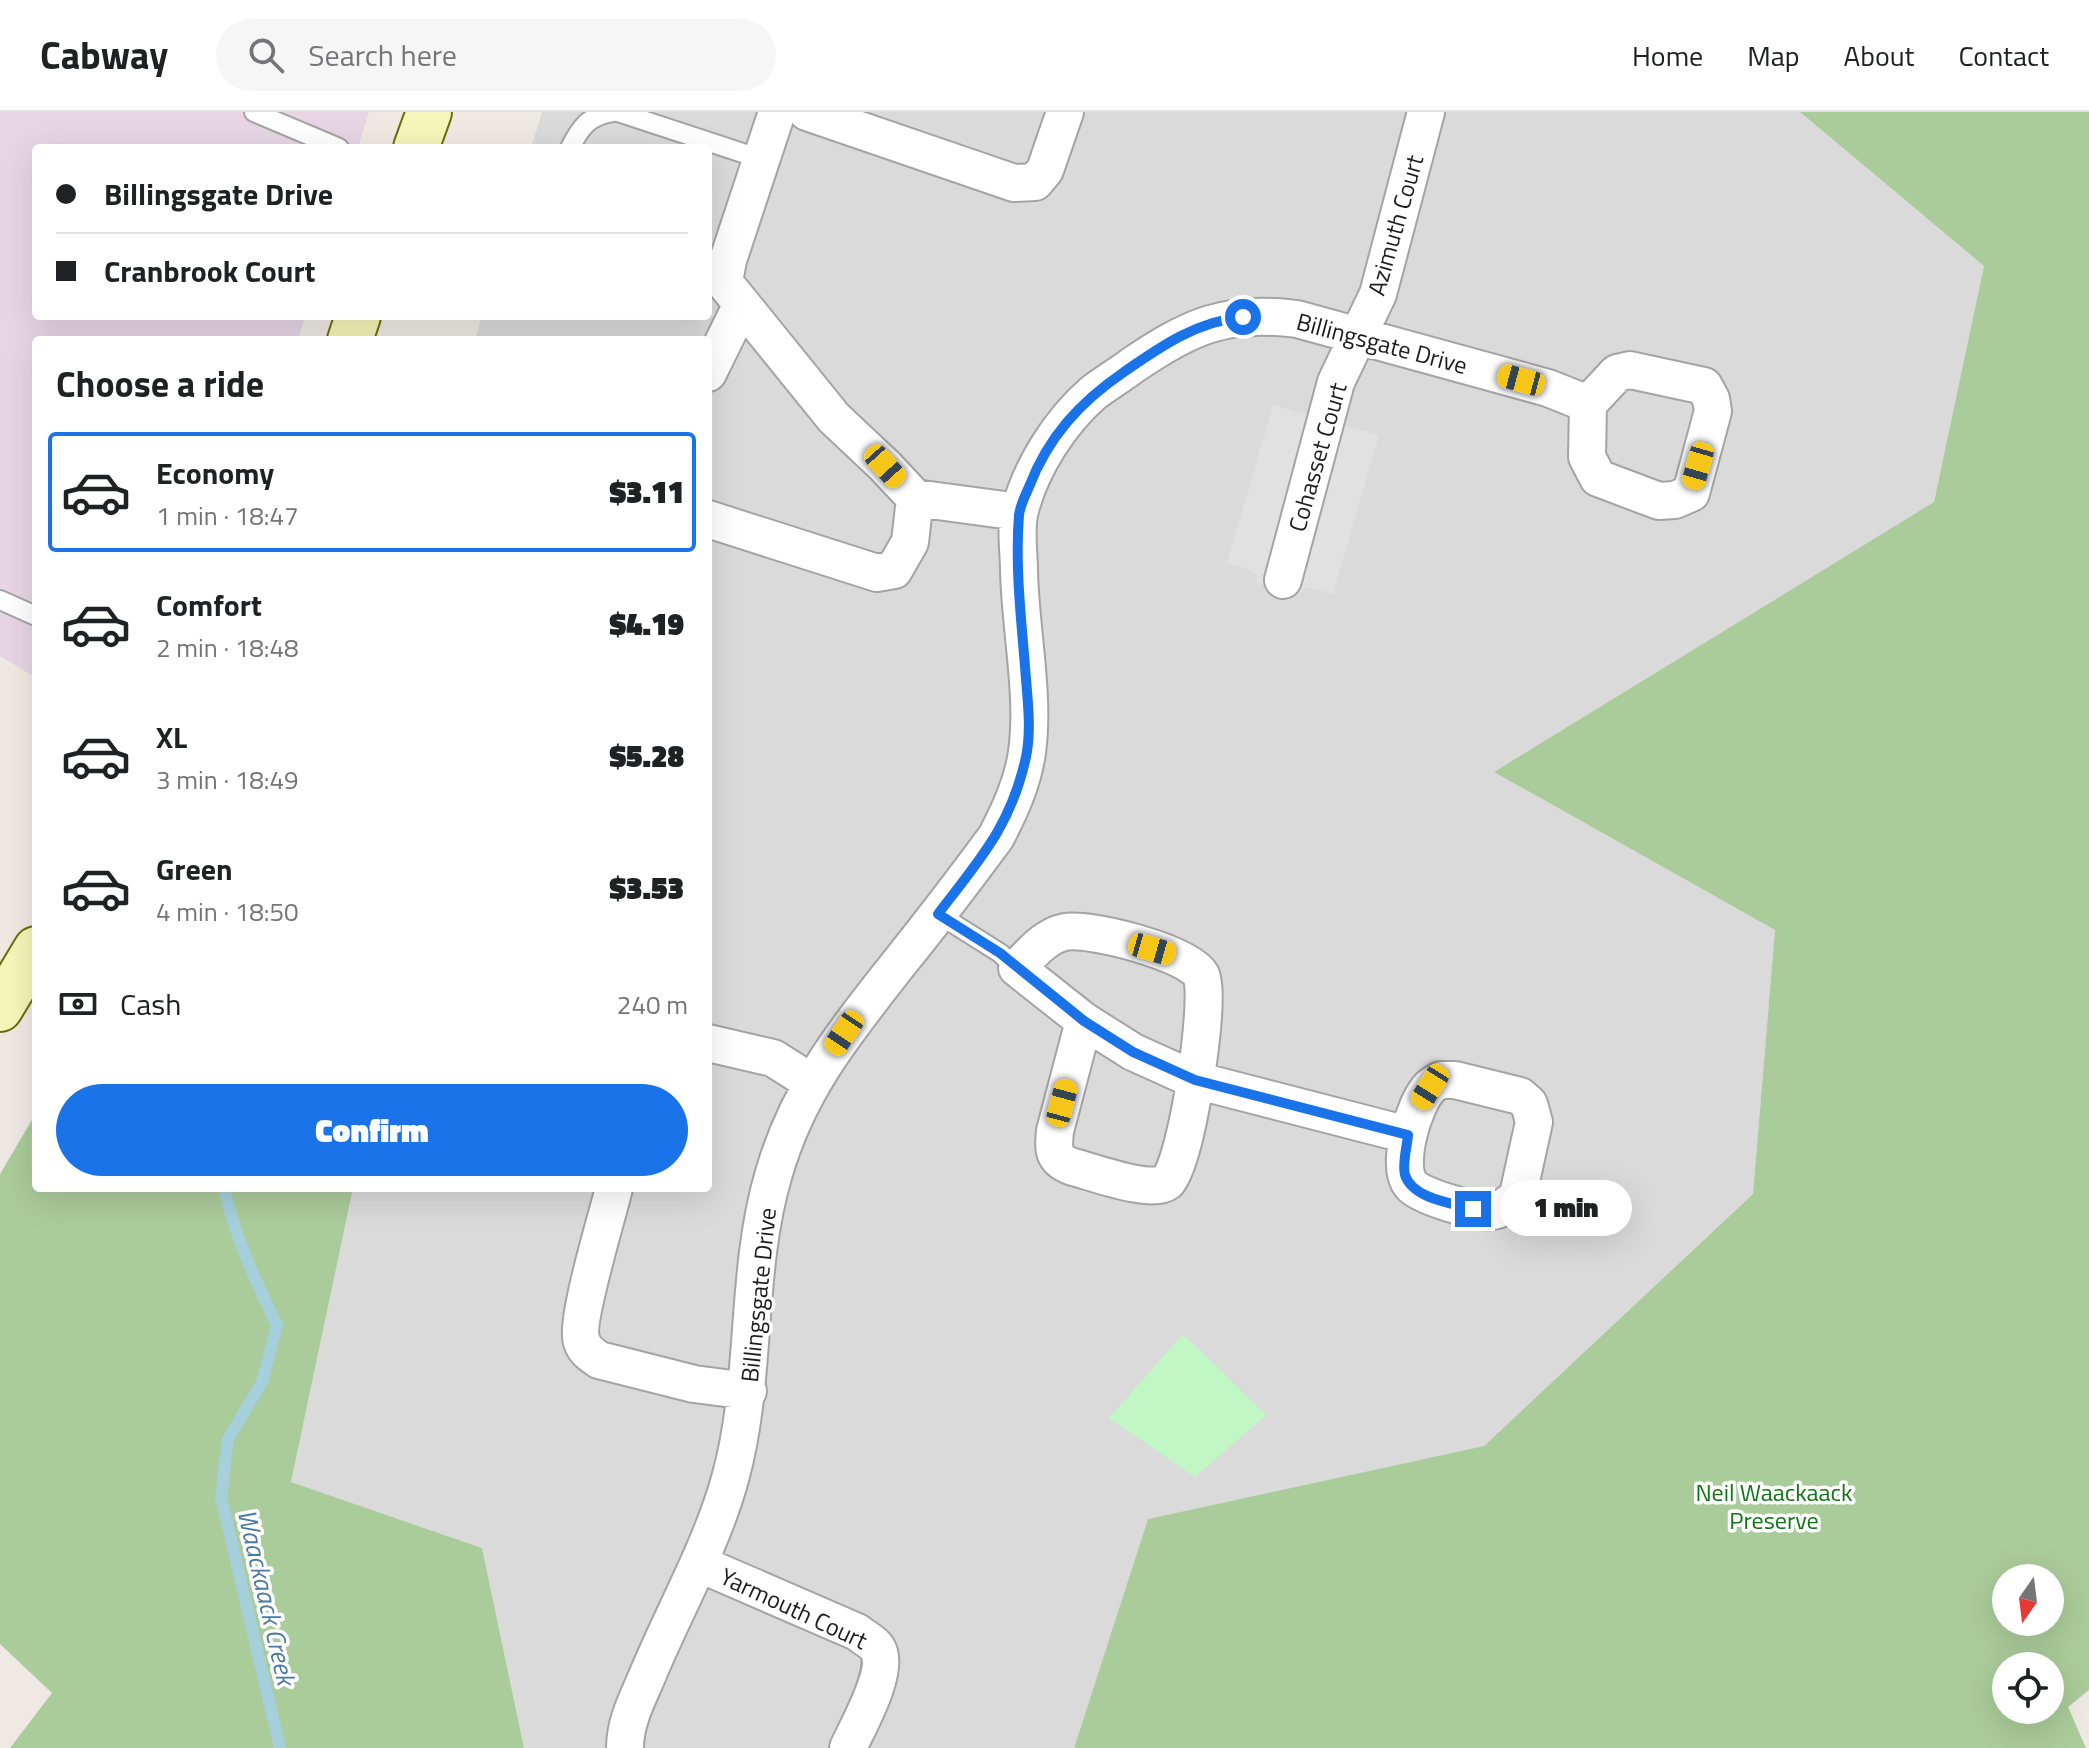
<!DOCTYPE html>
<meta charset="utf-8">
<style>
:root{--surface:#fff;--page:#f6f6f6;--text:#202124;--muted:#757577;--line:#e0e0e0;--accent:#1a73e8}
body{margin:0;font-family:"Titillium Web",sans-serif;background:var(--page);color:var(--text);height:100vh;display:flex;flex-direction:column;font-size:30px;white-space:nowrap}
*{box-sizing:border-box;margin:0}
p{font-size:26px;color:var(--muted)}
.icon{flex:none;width:44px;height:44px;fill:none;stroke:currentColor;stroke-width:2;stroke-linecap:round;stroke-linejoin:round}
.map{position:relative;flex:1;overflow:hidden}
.panel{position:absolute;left:32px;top:224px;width:680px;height:856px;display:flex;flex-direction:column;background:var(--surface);border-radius:8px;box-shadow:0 8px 32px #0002}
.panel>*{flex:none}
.top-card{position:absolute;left:32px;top:32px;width:680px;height:176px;border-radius:8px;box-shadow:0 8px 32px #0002;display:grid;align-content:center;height:176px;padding:0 24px;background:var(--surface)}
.needle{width:52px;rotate:194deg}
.fabs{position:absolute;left:1992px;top:1452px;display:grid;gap:16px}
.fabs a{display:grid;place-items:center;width:72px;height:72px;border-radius:50%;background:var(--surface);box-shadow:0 8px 32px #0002;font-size:40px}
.end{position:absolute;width:36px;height:36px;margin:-18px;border:10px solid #1a73e8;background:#fff;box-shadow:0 0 0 4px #fff}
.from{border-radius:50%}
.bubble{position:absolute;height:56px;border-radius:28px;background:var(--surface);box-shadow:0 8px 32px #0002;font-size:26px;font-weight:800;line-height:56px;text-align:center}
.car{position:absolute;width:24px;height:48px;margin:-24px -12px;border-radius:10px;box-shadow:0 0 6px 2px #0007;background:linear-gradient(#f5c518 24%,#345 0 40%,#f5c518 0 76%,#345 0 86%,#f5c518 0)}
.top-card b{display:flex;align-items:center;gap:28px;height:76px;font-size:30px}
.top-card b+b{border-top:2px solid var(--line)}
.top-card i{width:20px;height:20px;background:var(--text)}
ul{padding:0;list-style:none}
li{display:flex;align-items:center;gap:24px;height:120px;margin:0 16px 12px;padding:0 8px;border:4px solid transparent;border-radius:8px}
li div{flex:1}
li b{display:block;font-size:30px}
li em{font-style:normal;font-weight:800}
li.active{border-color:var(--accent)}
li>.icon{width:72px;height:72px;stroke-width:1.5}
h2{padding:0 24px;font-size:36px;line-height:96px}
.pay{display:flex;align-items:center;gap:20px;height:88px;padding:0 24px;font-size:30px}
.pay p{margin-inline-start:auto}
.cta{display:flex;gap:16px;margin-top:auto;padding:16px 24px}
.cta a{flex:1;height:92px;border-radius:48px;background:var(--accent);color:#fff;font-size:32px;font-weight:800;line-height:92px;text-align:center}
header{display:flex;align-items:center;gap:48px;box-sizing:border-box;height:112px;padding:0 40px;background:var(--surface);border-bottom:2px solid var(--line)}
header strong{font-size:38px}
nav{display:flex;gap:44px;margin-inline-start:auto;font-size:28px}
.search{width:560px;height:72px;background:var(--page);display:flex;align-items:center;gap:20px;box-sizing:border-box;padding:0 28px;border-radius:44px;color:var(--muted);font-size:30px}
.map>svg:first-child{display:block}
</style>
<header>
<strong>Cabway</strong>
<div class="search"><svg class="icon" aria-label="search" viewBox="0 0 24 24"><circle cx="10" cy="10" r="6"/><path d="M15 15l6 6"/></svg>Search here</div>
<nav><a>Home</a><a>Map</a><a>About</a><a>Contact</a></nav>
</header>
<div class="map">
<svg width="2089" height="1636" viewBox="0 0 2089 1636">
<rect width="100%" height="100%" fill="#eeeae3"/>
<path fill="#dbdada" d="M542 0H1800L1984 154 1934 390 1494 660 1775 818 1753 1082 1484 1334 1148 1407 1074 1636H524L482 1436 291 1370 353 1076H708V228H475L482 204H708V36H531Z"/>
<path fill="#e7d5e4" d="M0 0H369L358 36H36V204H305L298 228H36V566L0 544Z"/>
<path fill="#aacb9a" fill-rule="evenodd" d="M1800 0H2089V1578L2068 1595 2086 1636H1074L1148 1407 1484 1334 1753 1082 1775 818 1494 660 1934 390 1984 154ZM2006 1466H2050V1510H2006ZM2006 1554H2050V1598H2006Z
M36 1001V1076H353L291 1370 482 1436 524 1636H10L52 1581 0 1532V1062Z"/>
<path fill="#c1f7c4" d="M1183 1222 1266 1303 1195 1365 1109 1306Z"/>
<path fill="#e1e1e1" d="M1273 293 1379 323 1333 482 1309 475 1304 476 1299 483 1256 470 1257 463 1253 459 1227 451Z"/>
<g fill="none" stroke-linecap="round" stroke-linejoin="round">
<path stroke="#a5cfda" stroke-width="12" d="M224 1076C235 1125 255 1168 277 1213L262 1270 228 1327 221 1385 280 1636"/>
<g stroke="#a4a4a4" stroke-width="22">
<path id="lane" d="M254 0 339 36
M618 0 761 47
M570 36C580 16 589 3 613 0
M0 488 36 504
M938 802 1000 841 1017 856"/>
</g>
<g stroke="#a4a4a4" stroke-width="40">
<path id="street" d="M777 0 728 148 724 170 834 306 885 354 915 386 1019 400
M807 0 1014 71 1035 70 1045 58 1065 0
M1630 258 1704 274 1711 287 1713 299 1691 381 1675 388 1659 389 1598 366 1587 345 1588 292 1617 261Z
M708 261 741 194
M708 407 877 461 894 458 910 430 915 386
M1283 468 1336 270 1378 182 1426 0
M1084 909 1055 1019C1053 1039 1053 1048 1073 1055 1093 1060 1151 1082 1167 1070 1186 1055 1212 884 1201 863 1189 841 1089 815 1065 820 1045 824 1031 842 1017 856L1084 909 1133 940 1195 968 1408 1023
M708 931 773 946 811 970
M1441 968H1455L1520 984 1529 992 1534 1010 1518 1083C1512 1090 1503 1097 1493 1099 1478 1101 1421 1085 1411 1073 1395 1054 1414 991 1430 975 1433 972 1437 970 1441 968Z
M614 1076C608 1102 574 1211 582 1230 585 1239 592 1243 599 1248L694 1272 748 1279
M700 1452 857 1520C863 1525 873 1530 877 1536 891 1557 858 1614 848 1636
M625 1636C625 1609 638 1586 648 1562 675 1497 711 1435 730 1367 758 1267 744 1161 774 1061 799 975 846 919 900 850 933 809 965 767 996 725 1010 698 1023 670 1027 640 1035 583 1020 516 1019 458 1019 440 1015 416 1020 398 1031 355 1060 310 1093 281 1106 271 1120 263 1133 253 1191 214 1226 198 1297 207L1548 276 1588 292"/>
</g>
<g stroke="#676f09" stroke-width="48">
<path id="secondary" d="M416 36 429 0
M350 228 358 204
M0 897 36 837"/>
</g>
<use href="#lane" stroke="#fff" stroke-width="18"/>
<use href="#street" stroke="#fff" stroke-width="36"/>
<use href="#secondary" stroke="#f5f6b9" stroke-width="44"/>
</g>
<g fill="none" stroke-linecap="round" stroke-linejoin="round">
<path stroke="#1a73e8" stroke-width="10" d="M1243 205C1197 209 1160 235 1124 260 1080 290 1048 325 1029 375 1025 384 1020 394 1019 403 1015 453 1021 505 1025 554 1027 584 1032 616 1026 645 1011 714 980 747 938 802L1000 841 1084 909 1133 940 1195 968 1408 1023C1407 1035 1402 1052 1405 1063 1413 1087 1452 1091 1473 1097"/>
</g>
<g text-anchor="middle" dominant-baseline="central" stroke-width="7" stroke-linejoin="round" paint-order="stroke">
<g font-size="24" fill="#1d1d1d" stroke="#fff">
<text transform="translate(1395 113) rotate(-74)">Azimuth Court</text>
<text transform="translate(1382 231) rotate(15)">Billingsgate Drive</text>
<text transform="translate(1317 345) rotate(-74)">Cohasset Court</text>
<text transform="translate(758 1183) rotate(-84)">Billingsgate Drive</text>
<text transform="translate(794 1496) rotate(25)">Yarmouth Court</text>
</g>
<g font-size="24" fill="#107615" stroke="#fff">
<text x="1774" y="1380">Neil Waackaack<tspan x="1774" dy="28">Preserve</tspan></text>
</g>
<g font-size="26" font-style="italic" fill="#4b79a0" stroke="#fff">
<text transform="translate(267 1485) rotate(77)">Waackaack Creek</text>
</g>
</g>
</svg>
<div class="fabs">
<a><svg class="needle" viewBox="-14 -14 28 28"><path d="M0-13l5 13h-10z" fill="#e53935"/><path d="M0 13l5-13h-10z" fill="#757577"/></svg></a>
<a><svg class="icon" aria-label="locate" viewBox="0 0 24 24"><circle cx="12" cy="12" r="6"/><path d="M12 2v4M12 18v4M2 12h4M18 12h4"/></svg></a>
</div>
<i class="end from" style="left:1243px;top:205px"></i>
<i class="end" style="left:1473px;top:1097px"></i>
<div class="bubble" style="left:1500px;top:1068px;width:132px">1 min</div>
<i class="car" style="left:1521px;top:268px;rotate:285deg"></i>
<i class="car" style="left:885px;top:354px;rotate:138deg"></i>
<i class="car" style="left:1698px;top:354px;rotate:196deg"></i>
<i class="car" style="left:1152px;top:837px;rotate:106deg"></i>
<i class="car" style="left:844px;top:921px;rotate:214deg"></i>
<i class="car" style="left:1430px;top:975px;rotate:212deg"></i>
<i class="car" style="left:1062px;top:991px;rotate:15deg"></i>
<div class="top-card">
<b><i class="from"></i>Billingsgate Drive</b>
<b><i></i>Cranbrook Court</b>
</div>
<section class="panel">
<h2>Choose a ride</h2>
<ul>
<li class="active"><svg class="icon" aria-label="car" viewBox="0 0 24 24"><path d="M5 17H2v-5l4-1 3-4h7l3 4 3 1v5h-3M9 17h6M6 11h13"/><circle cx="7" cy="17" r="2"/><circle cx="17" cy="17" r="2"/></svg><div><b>Economy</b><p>1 min · 18:47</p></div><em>$3.11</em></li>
<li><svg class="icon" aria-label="car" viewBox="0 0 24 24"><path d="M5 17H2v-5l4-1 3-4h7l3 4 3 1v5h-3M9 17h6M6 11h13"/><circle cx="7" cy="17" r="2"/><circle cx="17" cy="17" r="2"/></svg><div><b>Comfort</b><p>2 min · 18:48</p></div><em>$4.19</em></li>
<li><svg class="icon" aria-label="car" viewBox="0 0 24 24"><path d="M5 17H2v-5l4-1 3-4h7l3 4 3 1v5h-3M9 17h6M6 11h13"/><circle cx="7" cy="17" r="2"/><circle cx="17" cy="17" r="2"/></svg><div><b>XL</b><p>3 min · 18:49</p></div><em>$5.28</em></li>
<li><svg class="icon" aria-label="car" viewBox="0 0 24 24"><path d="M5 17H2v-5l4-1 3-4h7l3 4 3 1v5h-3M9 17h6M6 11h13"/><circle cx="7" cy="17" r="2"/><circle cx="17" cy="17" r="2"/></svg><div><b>Green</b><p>4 min · 18:50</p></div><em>$3.53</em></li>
</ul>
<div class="pay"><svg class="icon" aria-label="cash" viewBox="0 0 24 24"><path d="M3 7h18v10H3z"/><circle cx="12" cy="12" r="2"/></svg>Cash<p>240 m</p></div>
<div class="cta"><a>Confirm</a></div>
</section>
</div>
